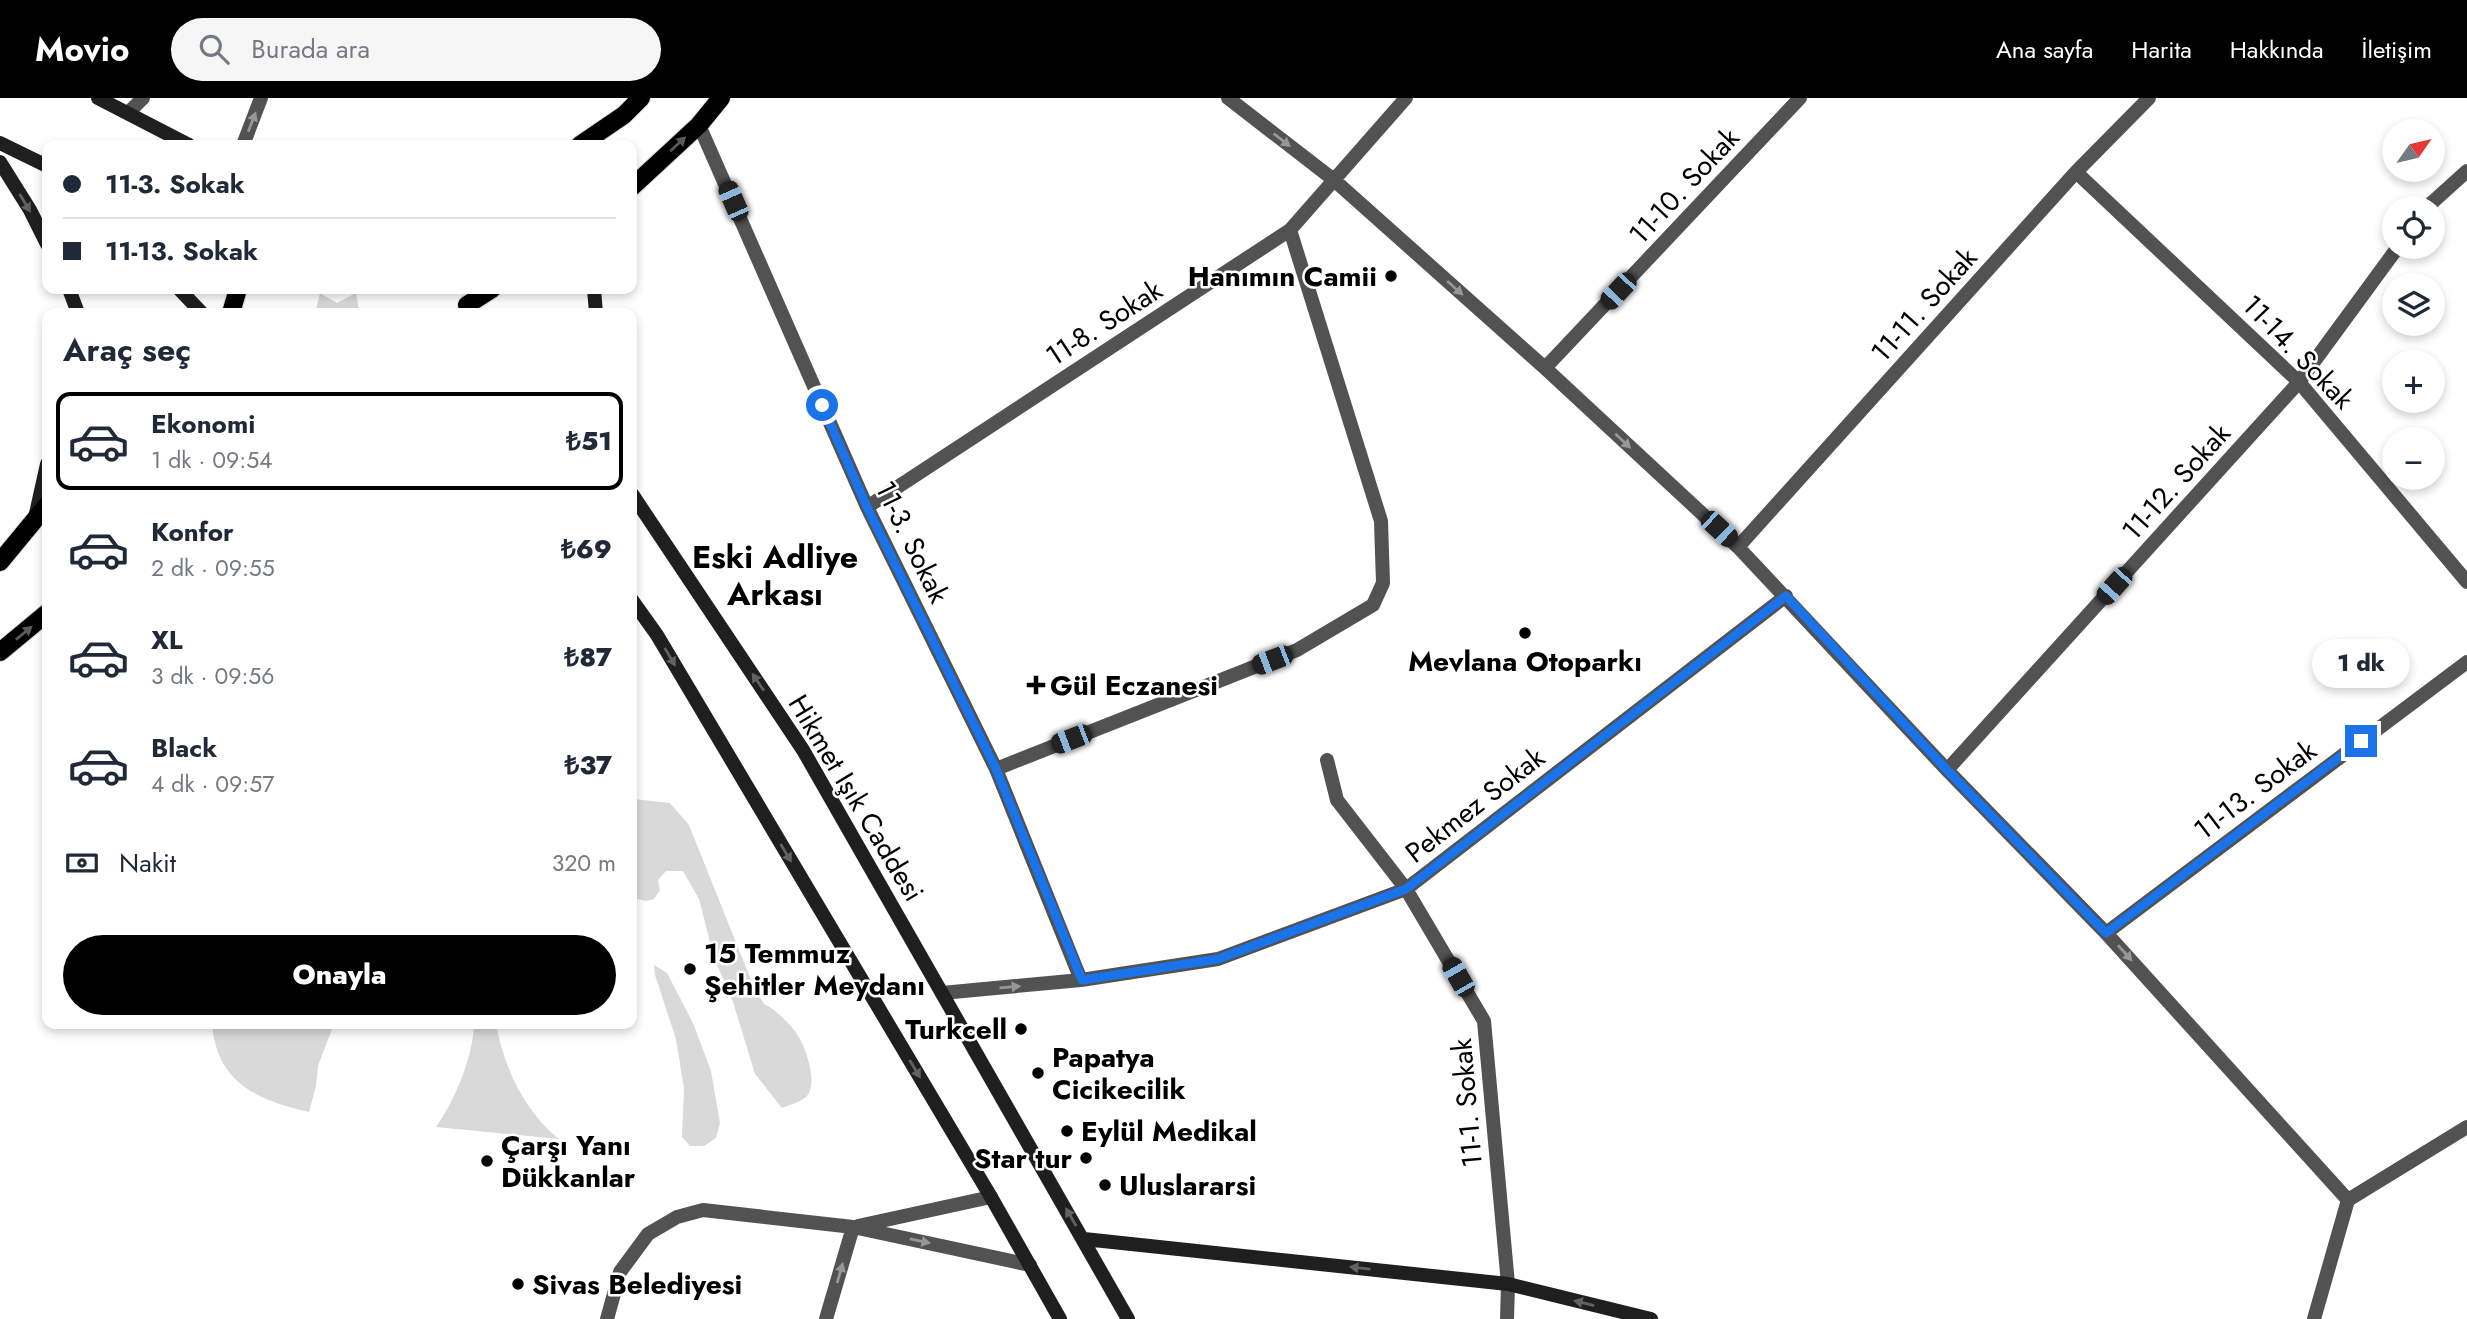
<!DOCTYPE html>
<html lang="tr">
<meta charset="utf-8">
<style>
:root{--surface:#fff;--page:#f6f6f7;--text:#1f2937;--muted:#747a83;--line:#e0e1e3;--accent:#000}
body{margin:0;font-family:Jost,sans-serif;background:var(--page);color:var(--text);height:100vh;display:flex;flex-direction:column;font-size:26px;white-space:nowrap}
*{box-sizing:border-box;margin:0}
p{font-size:23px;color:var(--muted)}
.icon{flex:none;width:38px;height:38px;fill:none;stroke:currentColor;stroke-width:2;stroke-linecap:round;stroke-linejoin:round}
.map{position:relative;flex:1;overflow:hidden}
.sheet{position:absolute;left:42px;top:210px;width:595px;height:721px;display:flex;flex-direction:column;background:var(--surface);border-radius:14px;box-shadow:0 4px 10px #0003}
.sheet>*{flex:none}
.banner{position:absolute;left:42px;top:42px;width:595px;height:154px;border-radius:14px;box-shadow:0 4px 10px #0003;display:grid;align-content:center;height:154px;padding:0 21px;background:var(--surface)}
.needle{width:46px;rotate:56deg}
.buttons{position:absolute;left:2382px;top:21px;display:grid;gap:14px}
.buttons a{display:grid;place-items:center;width:63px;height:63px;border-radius:50%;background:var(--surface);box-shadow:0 4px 10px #0003;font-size:35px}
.end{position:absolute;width:32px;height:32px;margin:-16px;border:9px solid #1a73e8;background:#fff;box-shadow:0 0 0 4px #fff}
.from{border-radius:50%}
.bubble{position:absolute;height:49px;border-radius:24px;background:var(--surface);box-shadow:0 4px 10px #0003;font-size:23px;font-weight:800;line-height:49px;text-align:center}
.car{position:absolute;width:21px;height:42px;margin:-21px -10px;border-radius:9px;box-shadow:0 0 5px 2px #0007;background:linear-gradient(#222 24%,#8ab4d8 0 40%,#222 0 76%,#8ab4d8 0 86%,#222 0)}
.banner b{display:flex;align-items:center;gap:24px;height:66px;font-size:26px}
.banner b+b{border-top:2px solid var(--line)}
.banner i{width:18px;height:18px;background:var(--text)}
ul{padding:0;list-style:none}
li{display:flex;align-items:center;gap:21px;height:98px;margin:0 14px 10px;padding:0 7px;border:4px solid transparent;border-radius:14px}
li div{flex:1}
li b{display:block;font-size:26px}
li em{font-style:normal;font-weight:800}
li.active{border-color:var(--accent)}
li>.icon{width:63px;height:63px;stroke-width:1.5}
h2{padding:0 21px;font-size:32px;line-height:84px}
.pay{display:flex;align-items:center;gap:18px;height:77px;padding:0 21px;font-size:26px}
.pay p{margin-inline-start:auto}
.cta{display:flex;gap:14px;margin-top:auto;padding:14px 21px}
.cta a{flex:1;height:80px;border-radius:42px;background:var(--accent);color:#fff;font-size:28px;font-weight:800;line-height:80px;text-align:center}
header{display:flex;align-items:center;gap:42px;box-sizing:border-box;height:98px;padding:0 35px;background:var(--accent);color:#fff}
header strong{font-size:33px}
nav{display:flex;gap:38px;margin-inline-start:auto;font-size:24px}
.search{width:490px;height:63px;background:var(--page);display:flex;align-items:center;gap:18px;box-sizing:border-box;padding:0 24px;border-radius:38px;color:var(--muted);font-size:26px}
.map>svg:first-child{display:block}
</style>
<header>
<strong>Movio</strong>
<div class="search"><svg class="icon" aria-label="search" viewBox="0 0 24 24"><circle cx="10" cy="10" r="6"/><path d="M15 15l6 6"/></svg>Burada ara</div>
<nav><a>Ana sayfa</a><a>Harita</a><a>Hakkında</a><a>İletişim</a></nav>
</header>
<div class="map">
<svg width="2467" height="1221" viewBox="0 0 2467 1221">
<rect width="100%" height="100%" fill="#fff"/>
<path fill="#d9d9d9" d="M320 195 337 205 356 195 359 212 372 215H315Z
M634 701 670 705 689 727 753 887 764 906C776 911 797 932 802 945 808 958 817 986 807 998 801 1004 789 1007 782 1010L755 976 733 904 714 860 699 801 683 773H666L658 782 660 792 654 801 646 803 632 800V703Z
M654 867 667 875 693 925 711 973 720 1025 716 1040 704 1048H690L682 1039 684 991 676 941 655 877Z
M212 926H334L318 968 316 988 309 1014C257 1002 217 985 212 926Z
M474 926H496C504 969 524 1013 559 1041L436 1029C455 1002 473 959 474 926Z"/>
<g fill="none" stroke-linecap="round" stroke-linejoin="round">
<g stroke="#dbdbdb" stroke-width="20">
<path id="primary" d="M580 47 624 17 641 0
M632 89 699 27 721 0
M467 207 492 191
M231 215 238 191
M0 464 47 407
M0 554 47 515"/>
</g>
<path stroke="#525252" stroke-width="14" d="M1228 0 1334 82 1545 270 1738 449 1947 672 2106 835 2348 1102
M128 15 143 0
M699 27 867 409 996 671 1081 882
M243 47 261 0
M2076 74 2299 284 2467 484
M2426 110 2467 73
M1545 270 1800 0
M867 409 1290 132 1406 0
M1738 449 2076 74 2149 0
M1327 662 1337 702 1406 791 1484 923 1508 1186 1507 1221
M996 671 1297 552 1373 507 1383 485 1381 423 1290 132
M1947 672 2299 284 2398 149
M2106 835 2467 564
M942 895 1081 882 1218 861 1406 791 1786 498
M858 1128 991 1099
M607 1221 620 1174 648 1136 677 1119 703 1112 853 1129 1030 1167
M826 1221 853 1129
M2314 1221 2348 1102 2467 1029"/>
<path stroke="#1f1f1f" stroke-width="14" d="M98 0 189 47
M0 45 47 68
M0 64 30 112 47 146
M69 191 78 215
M179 191 202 215
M594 191 596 215
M632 396 803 652 1128 1221
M35 420 47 366
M632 502 657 537 991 1099 1060 1221
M1084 1141 1508 1186 1651 1221"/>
<use href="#primary" stroke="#000" stroke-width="18"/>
</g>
<defs><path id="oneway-solid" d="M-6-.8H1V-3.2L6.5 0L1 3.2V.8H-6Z" transform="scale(1.75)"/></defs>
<g fill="#979797">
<use href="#oneway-solid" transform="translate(252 24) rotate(-69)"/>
<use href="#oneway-solid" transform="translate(1282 42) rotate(38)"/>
<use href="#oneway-solid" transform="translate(1455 190) rotate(42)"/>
<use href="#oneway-solid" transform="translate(1623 343) rotate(43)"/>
<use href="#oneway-solid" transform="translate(2125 855) rotate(48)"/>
<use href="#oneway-solid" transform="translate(1010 889) rotate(-5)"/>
<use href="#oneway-solid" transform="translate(920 1143) rotate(12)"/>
<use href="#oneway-solid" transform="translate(840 1175) rotate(-74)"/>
</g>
<g fill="#595959">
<use href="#oneway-solid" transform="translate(678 46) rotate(-43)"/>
<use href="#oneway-solid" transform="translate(24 535) rotate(-39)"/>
</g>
<g fill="#626262">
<use href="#oneway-solid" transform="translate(25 105) rotate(59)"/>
<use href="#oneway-solid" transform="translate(670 559) rotate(60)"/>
<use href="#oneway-solid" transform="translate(758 584) rotate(-124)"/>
<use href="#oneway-solid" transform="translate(786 755) rotate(59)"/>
<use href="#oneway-solid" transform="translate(915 971) rotate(59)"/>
<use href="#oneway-solid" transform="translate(1071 1119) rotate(-120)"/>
<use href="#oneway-solid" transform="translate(1360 1170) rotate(-174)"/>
<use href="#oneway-solid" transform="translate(1584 1205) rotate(-166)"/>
</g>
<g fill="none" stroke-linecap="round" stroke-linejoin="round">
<path stroke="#1a73e8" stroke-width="9" d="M822 307 867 409 996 671 1082 882 1218 861 1406 791 1786 498 1947 672 2106 835 2361 643"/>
</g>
<g fill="#000" stroke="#fff" stroke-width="2.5">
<circle cx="1391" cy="178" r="7"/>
<circle cx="1525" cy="535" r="7"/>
<path d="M1032.5 576.5h7v7h7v7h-7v7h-7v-7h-7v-7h7z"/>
<circle cx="690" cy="871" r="7"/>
<circle cx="1021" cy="931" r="7"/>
<circle cx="1038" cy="975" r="7"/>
<circle cx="1067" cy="1033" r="7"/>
<circle cx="1086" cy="1060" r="7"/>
<circle cx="487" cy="1063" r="7"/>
<circle cx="1105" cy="1087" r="7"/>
<circle cx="518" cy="1186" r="7"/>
</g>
<g text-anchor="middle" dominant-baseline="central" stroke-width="5" stroke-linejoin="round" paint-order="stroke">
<g font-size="28" fill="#000" stroke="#fff">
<text transform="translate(1684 88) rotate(-47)">11-10. Sokak</text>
<text transform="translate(1924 207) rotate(-48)">11-11. Sokak</text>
<text transform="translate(1104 225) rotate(-33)">11-8. Sokak</text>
<text transform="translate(2298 254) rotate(46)">11-14. Sokak</text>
<text transform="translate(2176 384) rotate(-48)">11-12. Sokak</text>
<text transform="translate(912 444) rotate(64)">11-3. Sokak</text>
<text transform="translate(2255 692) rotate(-37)">11-13. Sokak</text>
<text transform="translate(856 700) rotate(59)">Hikmet Işık Caddesi</text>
<text transform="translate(1475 707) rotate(-38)">Pekmez Sokak</text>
<text transform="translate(1467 1005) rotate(-95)">11-1. Sokak</text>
</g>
<g font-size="28" font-weight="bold" fill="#000" stroke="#fff" text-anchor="start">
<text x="1377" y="178" text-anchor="end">Hanımın Camii</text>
<text x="1525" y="563" text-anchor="middle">Mevlana Otoparkı</text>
<text x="1050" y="587">Gül Eczanesi</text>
<text x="704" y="855">15 Temmuz<tspan x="704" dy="32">Şehitler Meydanı</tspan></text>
<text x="1007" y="931" text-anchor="end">Turkcell</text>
<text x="1052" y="959">Papatya<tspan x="1052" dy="32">Cicikecilik</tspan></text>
<text x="1081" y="1033">Eylül Medikal</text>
<text x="501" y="1047">Çarşı Yanı<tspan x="501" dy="32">Dükkanlar</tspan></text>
<text x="1072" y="1060" text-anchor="end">Star tur</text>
<text x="1119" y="1087">Uluslararsi</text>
<text x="532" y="1186">Sivas Belediyesi</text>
</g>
<g font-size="32" font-weight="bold" fill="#000" stroke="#fff">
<text x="775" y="459">Eski Adliye<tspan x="775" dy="37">Arkası</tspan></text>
</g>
</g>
</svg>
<div class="buttons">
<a><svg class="needle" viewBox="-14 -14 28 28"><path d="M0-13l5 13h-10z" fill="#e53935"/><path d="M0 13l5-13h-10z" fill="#747a83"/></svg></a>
<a><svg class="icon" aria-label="locate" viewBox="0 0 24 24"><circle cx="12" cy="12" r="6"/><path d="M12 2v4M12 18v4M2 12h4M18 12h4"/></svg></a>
<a><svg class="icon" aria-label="layers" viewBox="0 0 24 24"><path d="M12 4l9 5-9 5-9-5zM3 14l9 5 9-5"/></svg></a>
<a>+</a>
<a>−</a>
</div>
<i class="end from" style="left:822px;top:307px"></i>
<i class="end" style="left:2361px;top:643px"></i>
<div class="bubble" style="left:2312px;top:541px;width:98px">1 dk</div>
<i class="car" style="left:733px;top:103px;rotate:336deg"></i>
<i class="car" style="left:1618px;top:193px;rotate:223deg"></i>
<i class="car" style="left:1719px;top:431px;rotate:133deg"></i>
<i class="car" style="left:2114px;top:488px;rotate:222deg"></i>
<i class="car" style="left:1272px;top:562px;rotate:249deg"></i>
<i class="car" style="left:1071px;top:641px;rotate:249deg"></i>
<i class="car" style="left:1458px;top:879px;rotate:330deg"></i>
<div class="banner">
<b><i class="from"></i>11-3. Sokak</b>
<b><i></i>11-13. Sokak</b>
</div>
<section class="sheet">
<h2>Araç seç</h2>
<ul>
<li class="active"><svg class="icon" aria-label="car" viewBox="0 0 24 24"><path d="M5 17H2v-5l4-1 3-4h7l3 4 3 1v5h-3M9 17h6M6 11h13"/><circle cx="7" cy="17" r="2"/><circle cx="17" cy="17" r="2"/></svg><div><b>Ekonomi</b><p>1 dk · 09:54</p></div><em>₺51</em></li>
<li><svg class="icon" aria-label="car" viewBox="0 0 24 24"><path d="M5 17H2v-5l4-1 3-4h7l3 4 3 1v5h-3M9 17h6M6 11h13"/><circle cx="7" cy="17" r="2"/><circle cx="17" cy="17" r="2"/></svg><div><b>Konfor</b><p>2 dk · 09:55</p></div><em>₺69</em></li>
<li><svg class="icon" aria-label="car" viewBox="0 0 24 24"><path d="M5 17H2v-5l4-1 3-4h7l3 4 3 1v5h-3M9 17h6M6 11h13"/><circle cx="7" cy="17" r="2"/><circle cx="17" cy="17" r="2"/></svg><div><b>XL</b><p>3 dk · 09:56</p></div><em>₺87</em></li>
<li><svg class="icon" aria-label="car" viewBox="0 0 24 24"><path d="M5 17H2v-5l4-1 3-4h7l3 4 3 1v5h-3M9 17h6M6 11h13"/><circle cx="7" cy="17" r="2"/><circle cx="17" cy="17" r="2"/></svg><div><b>Black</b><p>4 dk · 09:57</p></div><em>₺37</em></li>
</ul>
<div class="pay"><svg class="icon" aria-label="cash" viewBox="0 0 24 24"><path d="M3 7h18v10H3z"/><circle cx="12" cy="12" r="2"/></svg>Nakit<p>320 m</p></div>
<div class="cta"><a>Onayla</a></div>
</section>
</div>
